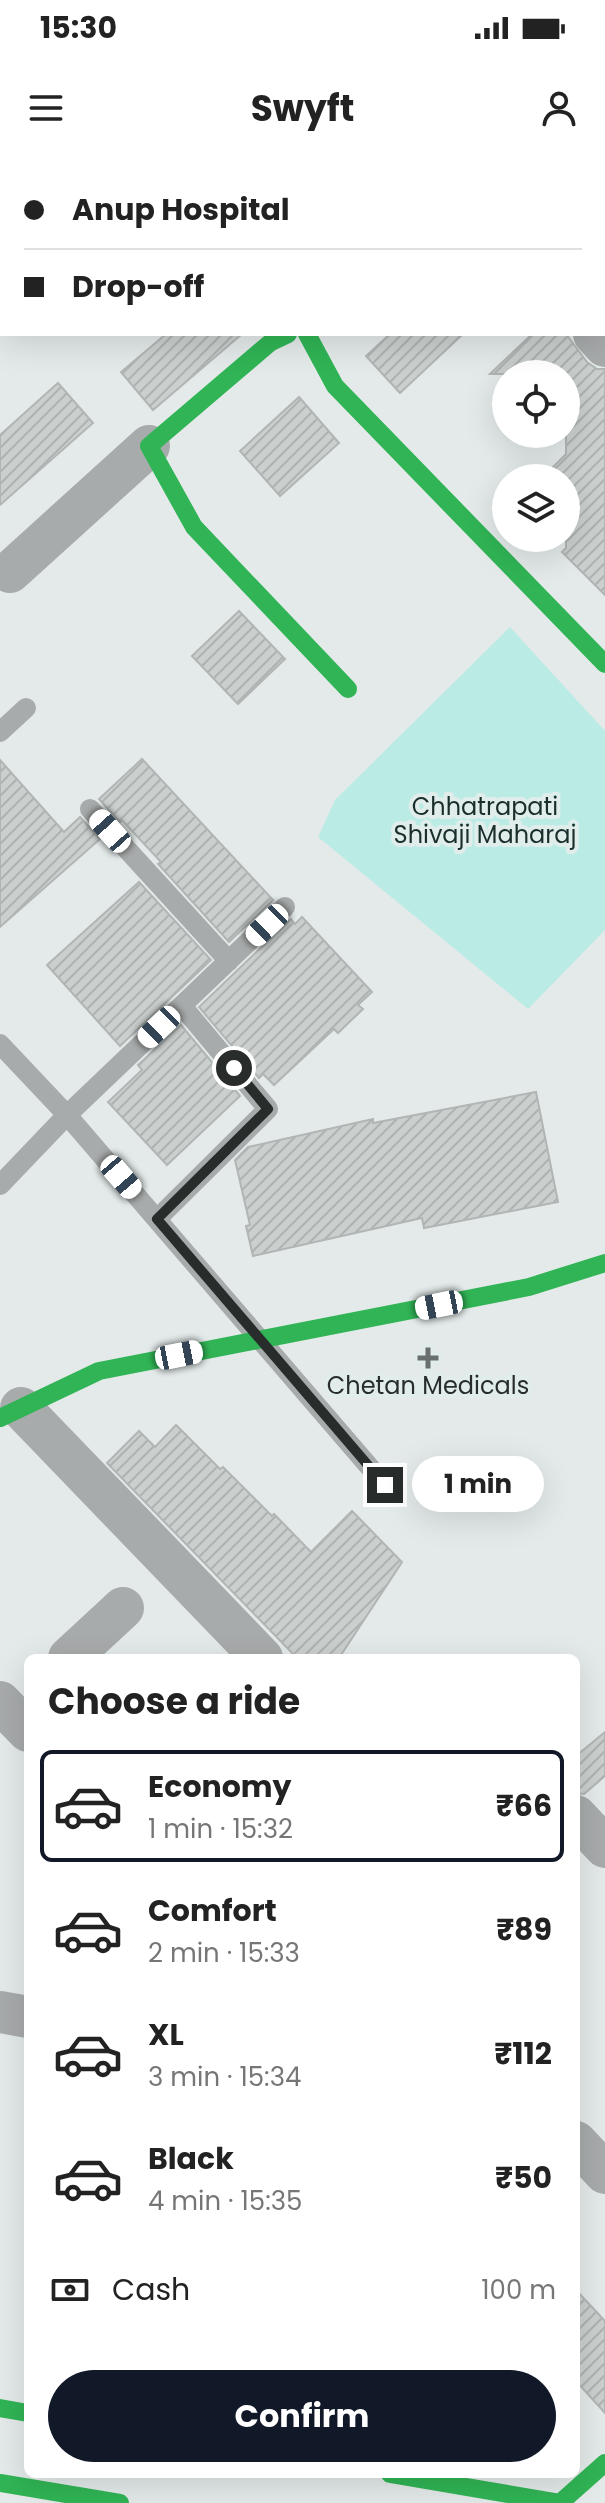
<!DOCTYPE html>
<meta charset="utf-8">
<style>
:root{--surface:#fff;--page:#f6f6f6;--text:#222;--muted:#767676;--line:#e0e0e0;--accent:#111827}
body{margin:0;font-family:Poppins,sans-serif;background:var(--page);color:var(--text);height:100vh;display:flex;flex-direction:column;font-size:30px;white-space:nowrap}
*{box-sizing:border-box;margin:0}
p{font-size:26px;color:var(--muted)}
.icon{flex:none;width:44px;height:44px;fill:none;stroke:currentColor;stroke-width:2;stroke-linecap:round;stroke-linejoin:round}
.map{position:relative;flex:1;overflow:hidden}
.side{position:absolute;left:24px;top:1494px;width:556px;height:824px;display:flex;flex-direction:column;background:var(--surface);border-radius:12px;box-shadow:0 8px 32px #0002}
.side>*{flex:none}
.top-card{position:absolute;left:0px;top:0px;width:606px;height:176px;box-shadow:0 8px 32px #0002;display:grid;align-content:center;height:176px;padding:0 24px;background:var(--surface)}
.fabs{position:absolute;left:492px;top:200px;display:grid;gap:16px}
.fabs a{display:grid;place-items:center;width:88px;height:88px;border-radius:50%;background:var(--surface);box-shadow:0 8px 32px #0002;font-size:40px}
.end{position:absolute;width:36px;height:36px;margin:-18px;border:10px solid #282d2c;background:#fff;box-shadow:0 0 0 4px #fff}
.from{border-radius:50%}
.bubble{position:absolute;height:56px;border-radius:28px;background:var(--surface);box-shadow:0 8px 32px #0002;font-size:26px;font-weight:700;line-height:56px;text-align:center}
.car{position:absolute;width:24px;height:48px;margin:-24px -12px;border-radius:10px;box-shadow:0 0 6px 2px #0007;background:linear-gradient(#fff 24%,#345 0 40%,#fff 0 76%,#345 0 86%,#fff 0)}
.top-card b{display:flex;align-items:center;gap:28px;height:76px;font-size:30px}
.top-card b+b{border-top:2px solid var(--line)}
.top-card i{width:20px;height:20px;background:var(--text)}
ul{padding:0;list-style:none}
li{display:flex;align-items:center;gap:24px;height:112px;margin:0 16px 12px;padding:0 8px;border:4px solid transparent;border-radius:12px}
li div{flex:1}
li b{display:block;font-size:30px}
li em{font-style:normal;font-weight:700}
li.on{border-color:var(--accent)}
li>.icon{width:72px;height:72px;stroke-width:1.5}
h2{padding:0 24px;font-size:36px;line-height:96px}
.pay{display:flex;align-items:center;gap:20px;height:88px;padding:0 24px;font-size:30px}
.pay p{margin-inline-start:auto}
.button{display:flex;gap:16px;margin-top:auto;padding:16px 24px}
.button a{flex:1;height:92px;border-radius:48px;background:var(--accent);color:#fff;font-size:32px;font-weight:700;line-height:92px;text-align:center}
.status{display:flex;justify-content:space-between;align-items:center;height:56px;padding:0 40px;background:var(--surface);direction:ltr}
.status svg{height:22px;fill:currentColor}
header{display:flex;justify-content:space-between;align-items:center;height:104px;padding:0 24px;background:var(--surface);font-size:36px;font-weight:700}
.map>svg:first-child{display:block}
</style>
<div class="status"><b>15:30</b><svg viewBox="0 0 49 12"><path d="M0 12V9h3v3zM5 12V6h3v6zM10 12V3h3v9zM15 12V0h3v12zM26 1h20v11H26zM47 4h2v5h-2z"/></svg></div>
<header><svg class="icon" aria-label="menu" viewBox="0 0 24 24"><path d="M4 6h16M4 12h16M4 18h16"/></svg>Swyft<svg class="icon" aria-label="person" viewBox="0 0 24 24"><circle cx="12" cy="8" r="4"/><path d="M4 21q1-7 8-7t8 7"/></svg></header>
<div class="map">
<svg width="605" height="2343" viewBox="0 0 605 2343">
<defs>
<pattern id="building-hatch" width="6" height="6" patternUnits="userSpaceOnUse" patternTransform="scale(2)"><rect width="6" height="6" fill="#cbd0cf"/><path d="M-1 1l2-2M0 6l6-6M5 7l2-2" fill="none" stroke="#aeb3b2"/></pattern>
</defs>
<rect width="100%" height="100%" fill="#e3eae9"/>
<path fill="#bbebe5" d="M510 467 605 571V770L528 849 318 677 335 640Z"/>
<path fill="url(#building-hatch)" stroke="#b1b6b5" stroke-width="2" d="M166 174H242L153 250 121 212Z
M390 174H463L400 233 366 196Z
M532 174H566L587 202 597 209H605V435L562 392 566 388V318H542L566 294V214H490Z
M58 223 93 263 0 345V275Z
M299 237 339 283 280 336 240 291Z
M239 451 285 499 238 544 192 496Z
M142 599 273 740 229 782 158 704 161 702 122 660 120 662 99 639Z
M0 600 64 672 80 657 100 679 0 767Z
M139 722 211 800 120 886 47 805Z
M302 757 372 832 358 845 363 849 338 873 334 869 274 925 263 914 259 918 199 847 291 759 295 764Z
M181 865 240 936 167 1005 108 942 142 910 138 905Z
M536 932 558 1042 424 1068 422 1058 253 1096 246 1066 250 1065 235 1000 248 987 373 959V963Z
M176 1265 220 1309 223 1307 272 1356 274 1354 311 1392 352 1351 402 1402 339 1498H297L107 1303 139 1271 155 1287Z
M605 1572V1616L584 1634 576 1633V1596Z
M576 2130 605 2161V2253L576 2221Z"/>
<g fill="none" stroke-linecap="round" stroke-linejoin="round">
<path stroke="#a8abab" stroke-width="20" d="M0 572 26 548
M90 649 229 801
M0 884 67 955 385 1325
M0 1025 67 955 285 747
M157 1059 268 949 182 846"/>
<path stroke="#a8abab" stroke-width="42" d="M604 32H605
M594 174 605 186
M10 412 149 286
M21 1248 262 1498
M69 1498 123 1448
M0 1542 28 1571
M576 1656 605 1687
M0 1852 28 1857
M576 1982 605 2013"/>
<path stroke="#30b455" stroke-width="18" d="M288 174 271 182 149 286 194 367 348 529
M307 174 335 226 605 504
M0 1258 99 1211 529 1127 605 1103
M0 2248 28 2253
M390 2314 561 2343
M0 2323 120 2343
M560 2343 605 2303"/>
</g>
<g fill="none" stroke-linecap="round" stroke-linejoin="round">
<path stroke="#282d2c" stroke-width="10" d="M234 908 268 949 157 1059 385 1325"/>
</g>
<path fill="#696f6e" stroke="#e0edeb" stroke-width="3" d="M424 1186h8v8h8v8h-8v8h-8v-8h-8v-8h8z"/>
<g text-anchor="middle" dominant-baseline="central" stroke-width="8" stroke-linejoin="round" paint-order="stroke">
<g font-size="24" fill="#1a2f2c" stroke="#e0edeb">
<text x="485" y="646">Chhatrapati<tspan x="485" dy="28">Shivaji Maharaj</tspan></text>
</g>
<g font-size="24" fill="#282d2c" stroke="#e0edeb">
<text x="428" y="1225">Chetan Medicals</text>
</g>
</g>
</svg>
<div class="fabs">
<a><svg class="icon" aria-label="locate" viewBox="0 0 24 24"><circle cx="12" cy="12" r="6"/><path d="M12 2v4M12 18v4M2 12h4M18 12h4"/></svg></a>
<a><svg class="icon" aria-label="layers" viewBox="0 0 24 24"><path d="M12 4l9 5-9 5-9-5zM3 14l9 5 9-5"/></svg></a>
</div>
<i class="end from" style="left:234px;top:908px"></i>
<i class="end" style="left:385px;top:1325px"></i>
<div class="bubble" style="left:412px;top:1296px;width:132px">1 min</div>
<i class="car" style="left:110px;top:671px;rotate:318deg"></i>
<i class="car" style="left:267px;top:765px;rotate:226deg"></i>
<i class="car" style="left:159px;top:867px;rotate:226deg"></i>
<i class="car" style="left:121px;top:1017px;rotate:139deg"></i>
<i class="car" style="left:439px;top:1145px;rotate:259deg"></i>
<i class="car" style="left:179px;top:1195px;rotate:79deg"></i>
<div class="top-card">
<b><i class="from"></i>Anup Hospital</b>
<b><i></i>Drop-off</b>
</div>
<section class="side">
<h2>Choose a ride</h2>
<ul>
<li class="on"><svg class="icon" aria-label="car" viewBox="0 0 24 24"><path d="M5 17H2v-5l4-1 3-4h7l3 4 3 1v5h-3M9 17h6M6 11h13"/><circle cx="7" cy="17" r="2"/><circle cx="17" cy="17" r="2"/></svg><div><b>Economy</b><p>1 min · 15:32</p></div><em>₹66</em></li>
<li><svg class="icon" aria-label="car" viewBox="0 0 24 24"><path d="M5 17H2v-5l4-1 3-4h7l3 4 3 1v5h-3M9 17h6M6 11h13"/><circle cx="7" cy="17" r="2"/><circle cx="17" cy="17" r="2"/></svg><div><b>Comfort</b><p>2 min · 15:33</p></div><em>₹89</em></li>
<li><svg class="icon" aria-label="car" viewBox="0 0 24 24"><path d="M5 17H2v-5l4-1 3-4h7l3 4 3 1v5h-3M9 17h6M6 11h13"/><circle cx="7" cy="17" r="2"/><circle cx="17" cy="17" r="2"/></svg><div><b>XL</b><p>3 min · 15:34</p></div><em>₹112</em></li>
<li><svg class="icon" aria-label="car" viewBox="0 0 24 24"><path d="M5 17H2v-5l4-1 3-4h7l3 4 3 1v5h-3M9 17h6M6 11h13"/><circle cx="7" cy="17" r="2"/><circle cx="17" cy="17" r="2"/></svg><div><b>Black</b><p>4 min · 15:35</p></div><em>₹50</em></li>
</ul>
<div class="pay"><svg class="icon" aria-label="cash" viewBox="0 0 24 24"><path d="M3 7h18v10H3z"/><circle cx="12" cy="12" r="2"/></svg>Cash<p>100 m</p></div>
<div class="button"><a>Confirm</a></div>
</section>
</div>
